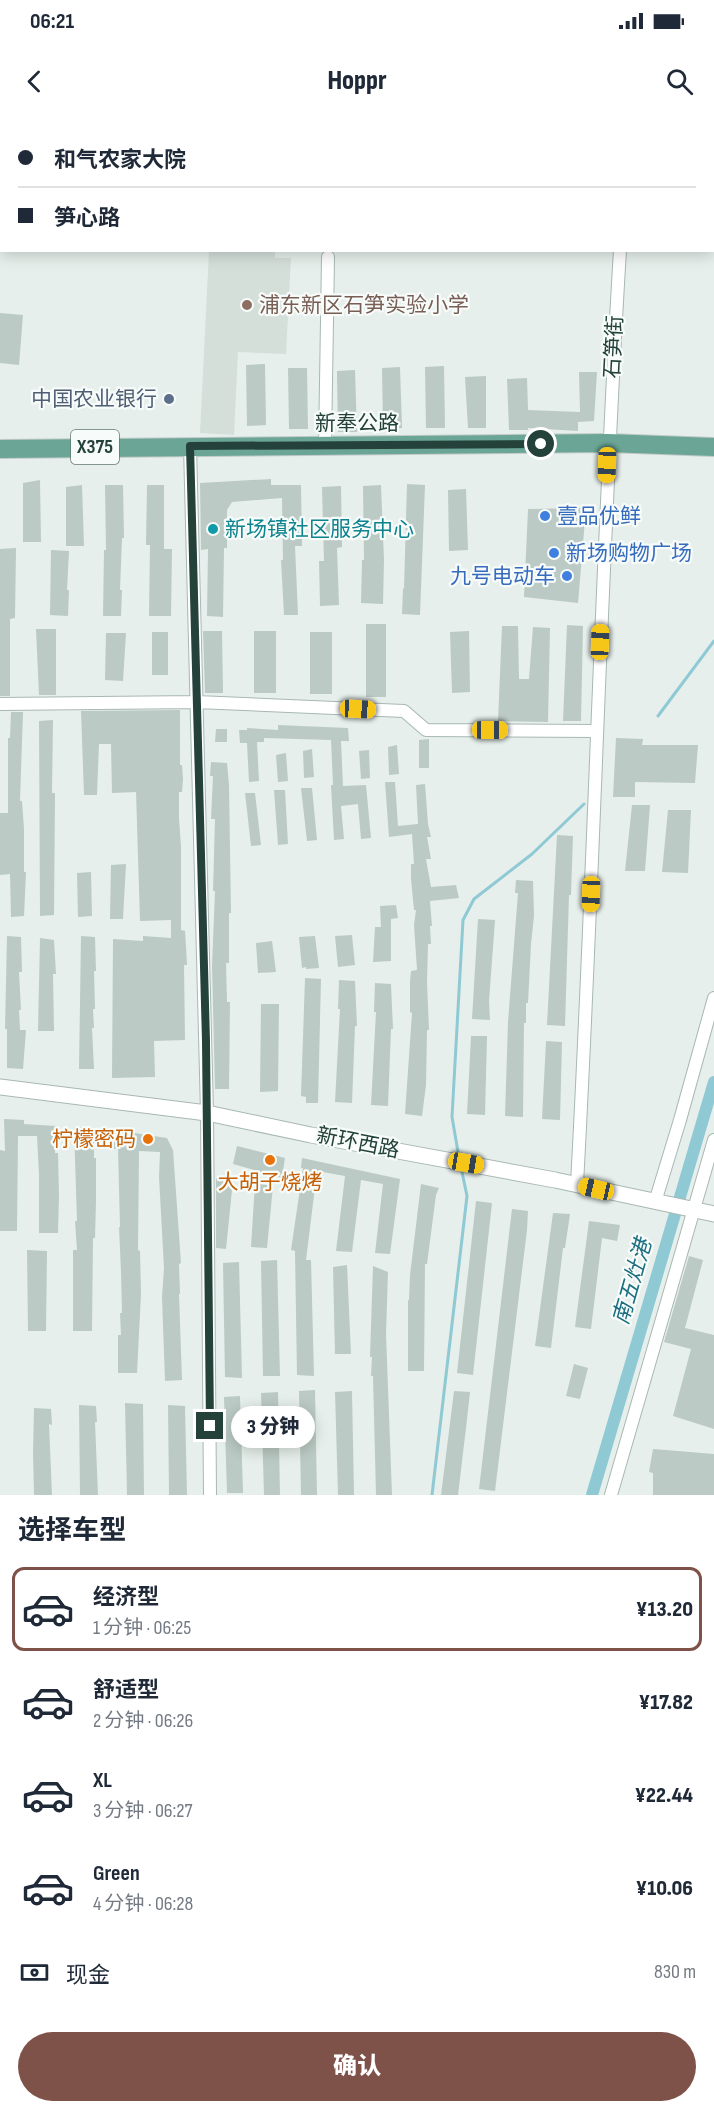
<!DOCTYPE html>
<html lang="zh">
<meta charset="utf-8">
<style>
:root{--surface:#fff;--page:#f6f6f7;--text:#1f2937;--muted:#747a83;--line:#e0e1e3;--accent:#7f5249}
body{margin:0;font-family:"Sofia Sans Condensed","Noto Sans SC",sans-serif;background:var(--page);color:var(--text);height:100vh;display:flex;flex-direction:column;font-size:22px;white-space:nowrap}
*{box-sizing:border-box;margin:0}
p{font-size:20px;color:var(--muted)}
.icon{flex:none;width:33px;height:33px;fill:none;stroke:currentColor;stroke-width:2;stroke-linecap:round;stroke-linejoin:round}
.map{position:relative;height:1375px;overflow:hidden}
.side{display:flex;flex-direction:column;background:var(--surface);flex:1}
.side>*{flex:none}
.hud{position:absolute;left:0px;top:0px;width:714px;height:132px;box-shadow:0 3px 15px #0003;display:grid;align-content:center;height:132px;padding:0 18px;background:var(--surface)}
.end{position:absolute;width:27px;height:27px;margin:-14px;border:8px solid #24423a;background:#fff;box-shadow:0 0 0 3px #fff}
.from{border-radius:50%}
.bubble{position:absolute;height:42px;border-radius:21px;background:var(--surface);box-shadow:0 3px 15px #0003;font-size:20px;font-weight:800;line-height:42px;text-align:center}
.car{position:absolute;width:18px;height:36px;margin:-18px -9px;border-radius:8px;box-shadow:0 0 4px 2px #0007;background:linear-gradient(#f5c518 24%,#345 0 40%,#f5c518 0 76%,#345 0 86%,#f5c518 0)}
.hud b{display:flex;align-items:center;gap:21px;height:57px;font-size:22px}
.hud b+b{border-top:2px solid var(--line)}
.hud i{width:15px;height:15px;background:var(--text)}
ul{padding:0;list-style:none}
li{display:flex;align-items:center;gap:18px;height:84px;margin:0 12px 9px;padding:0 6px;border:3px solid transparent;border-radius:12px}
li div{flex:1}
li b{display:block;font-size:22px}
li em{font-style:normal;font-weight:800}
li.selected{border-color:var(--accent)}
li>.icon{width:54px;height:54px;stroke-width:1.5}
h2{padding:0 18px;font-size:27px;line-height:72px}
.pay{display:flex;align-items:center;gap:15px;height:66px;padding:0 18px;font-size:22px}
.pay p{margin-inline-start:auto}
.cta{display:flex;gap:12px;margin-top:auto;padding:12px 18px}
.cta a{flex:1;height:69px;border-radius:36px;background:var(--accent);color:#fff;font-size:24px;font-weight:800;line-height:69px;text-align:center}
.status{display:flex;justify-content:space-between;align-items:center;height:42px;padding:0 30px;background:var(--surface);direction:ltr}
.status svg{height:16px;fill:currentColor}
header{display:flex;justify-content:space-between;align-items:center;height:78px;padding:0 18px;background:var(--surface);font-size:27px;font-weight:800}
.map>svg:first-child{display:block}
</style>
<div class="status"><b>06:21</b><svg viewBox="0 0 49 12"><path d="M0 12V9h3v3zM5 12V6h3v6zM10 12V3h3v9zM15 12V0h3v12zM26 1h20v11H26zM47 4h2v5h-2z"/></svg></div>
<header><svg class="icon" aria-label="back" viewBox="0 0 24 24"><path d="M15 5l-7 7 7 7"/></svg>Hoppr<svg class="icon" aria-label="search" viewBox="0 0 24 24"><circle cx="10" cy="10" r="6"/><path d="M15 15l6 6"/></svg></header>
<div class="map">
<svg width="714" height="1375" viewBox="0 0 714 1375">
<rect width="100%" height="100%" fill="#e6efeb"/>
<path fill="#d4dfda" d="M209 131H275V138H291L286 234 238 232 234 315 200 313Z"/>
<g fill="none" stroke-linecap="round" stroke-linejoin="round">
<path stroke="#8ec9d4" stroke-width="3" d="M0 2H2
M50 2H56
M712 41H714
M658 596 714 521
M458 1032 452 997 463 800 474 779 532 734 584 684
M432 1375 467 1076 462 1052"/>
<path stroke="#8ec9d4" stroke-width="12" d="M592 1375 714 962"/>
</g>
<path fill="#bbcac4" d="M0 193 23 195 19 245 0 243Z
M265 244 266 305 247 306 246 245Z
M444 246 445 308H426L425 247Z
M400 247 402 308 383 309 382 248Z
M288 248H307L308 309H289Z
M355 250 357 312H338L337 251Z
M579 252H597L594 301 578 302V311L528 308V310H509L507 259 527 258 528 290 580 292Z
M486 256V308H468L465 257Z
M271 359V365H301L302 426H295L298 495H284L281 440H283L282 378 232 382 227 390V428H224L223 497 207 496 208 429 201 430 200 363Z
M40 360 41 422H23V363Z
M407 364 425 365 420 495 402 494 403 468 404 469Z
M82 365 84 426H66V367Z
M105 365H123L124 418H122L120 470H122L121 496H103L104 430H106Z
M147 365H164V429H172L171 496H149L150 425H146Z
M381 365 384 440 383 484 361 483 362 440H364L363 366Z
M341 366 342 427 337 428 339 485 320 486 319 441H324L322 367Z
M466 369 468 430 449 431 448 370Z
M586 388 578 483 524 477 528 389Z
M16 428 15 498 10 499V576H0V429Z
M51 430 69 431 67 470H69L68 496 50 495Z
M366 504H386V577H366Z
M567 505 583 506 581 601H563Z
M502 506H518L519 559H529L533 507 550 508 548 602 498 601Z
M36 509H56V575H39Z
M203 511H222L223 573H205Z
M254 511H276V573H254Z
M469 511 470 572 452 573 450 512Z
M152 512H168V555H152Z
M310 512H332V574H310Z
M106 513H126L123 561 105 560Z
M180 590V645H182L183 659 182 672H179V698L181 727V810L185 811 186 826 187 845H184L185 920 154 921 155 957 112 958 113 819 143 821V816L171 818V800L140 801 136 672 112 673 111 624H99L97 675H84L81 591Z
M11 592H23L20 681H22L24 709V752H26L24 796 11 797 10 754 0 755V693H8V618H10Z
M53 600 52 673H55L54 795 40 796 39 601Z
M278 605 348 608 349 621H341L343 666 366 665 371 718 361 719 358 684 341 686 344 719 334 720 331 665H333L331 620 264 618V622H257L259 661 249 662 247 623H240L239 610H247V608L278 610Z
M216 609H227V622H215Z
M616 618 643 619 642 625H698L695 663 635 662V677H613Z
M429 619V648H419V620Z
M397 625 399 654 389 655 388 627Z
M312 629 314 657 304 658 303 631Z
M369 630 370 658 361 659 359 631Z
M286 633 288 661 278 662 276 635Z
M211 642 227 643 229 665 231 793H229V843H226L227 882H230L229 969H215L212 846 215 771H213L215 699H211L213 656H210Z
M385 662H395L398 706 418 704 416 665 425 664 428 704 431 717H427L431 739H426L431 767 456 765 459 778 430 781 432 806H430L431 824H428L427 862 429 910H427L426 965 422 996 405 994 412 893 410 892V861L411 851 417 850 414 805 416 790H414L411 759V744H414L412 714 389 717Z
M301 668H312L317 720 307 721Z
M274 670H285L288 724 278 725Z
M245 673H255L261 725 251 726Z
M632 685H650L645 751H625Z
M668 690H691L688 753 662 752Z
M557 715 573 716 571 775H569L565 906 547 905Z
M126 744 123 799H110L111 745Z
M91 752 92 796 78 797 77 753Z
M516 760 533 761 534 796 531 824 528 883H526V903H524L523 997 505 996 508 902 518 773H515Z
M396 785 398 798 391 799V841L373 842 375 807H381L380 786Z
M478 799 495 800 489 881 490 900 472 899Z
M352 815 355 845 338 847 335 816Z
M7 816 21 817 22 852H19L21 890H19L20 910H26L23 949 7 948V909H5Z
M81 816 95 817 96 851H94L95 889H93L94 908H92L94 949H79Z
M315 816 319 848 306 849V847L302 848 299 817Z
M40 818 54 820 56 854H53L54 911H38Z
M272 821 276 852 258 853 256 823Z
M305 858 321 859 318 983H306V977L301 976Z
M339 860 355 861 357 906H355L352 983 335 982 340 889H338Z
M375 863 391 864 393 909H391L388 986 371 985 376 892H374Z
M261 884H279L278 971 260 972Z
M471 916H487L485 995 467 994Z
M546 921 562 922 560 1000 542 999Z
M4 999 24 1000V1004L56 1006 55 1033H58L59 1076 58 1113H39V1055L37 1016H18L17 1111H0V1030L5 1031Z
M74 1007 94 1008V1038H96V1081L95 1118H93L92 1211H73V1130H77L75 1101H77Z
M114 1010 167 1018 173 1030 181 1143 179 1144 180 1174H179L182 1260 165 1261 162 1177 164 1148 159 1057 160 1032 139 1031 138 1130 140 1131 141 1174 137 1253H118V1215H121L120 1193H122L121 1152 119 1107H120L118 1029H111Z
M237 1026 285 1038 282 1058 233 1044Z
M302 1038 400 1059 390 1134 375 1133 383 1064 361 1060 352 1132 336 1131 345 1056 317 1051 306 1140H311L314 1256 297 1255 295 1131 291 1130 303 1048H301Z
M216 1058 233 1060 226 1129 216 1128Z
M255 1063 273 1066 267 1128 251 1127Z
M421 1064 439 1068 436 1075 427 1144H425L424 1251H408V1180H409L410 1155Z
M476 1081 492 1083 473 1255 457 1253Z
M512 1089 528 1091 527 1110 495 1371 479 1369Z
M553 1093 570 1094 565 1128H563L551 1228 535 1226Z
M589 1101 620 1105 617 1121 602 1118 591 1209 575 1207Z
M27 1130 47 1131 46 1211H28Z
M689 1136 703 1140 685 1208 714 1215V1309L673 1296 691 1229 664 1222Z
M277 1140 280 1256H263L261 1141Z
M239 1142 242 1258 225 1257 223 1143Z
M347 1145 351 1234H335L333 1147Z
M373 1146 388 1152 386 1214 392 1375H376L373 1256H371L372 1237H370Z
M574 1244 588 1248 580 1279 566 1276Z
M315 1270 317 1375H301L299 1271Z
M352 1271 354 1375H338L335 1272Z
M454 1271 470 1272 466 1308 458 1375H441Z
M278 1272 280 1375H264L261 1273Z
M240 1276 243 1373H227L224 1277Z
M125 1283 143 1284 144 1375H127Z
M79 1285 96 1286 97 1302H95L98 1375H80Z
M168 1285 185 1286 187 1375H169Z
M34 1288 51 1289 52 1305 49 1304 52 1375H34L33 1333Z
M653 1329 714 1334V1375H653V1353L649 1352Z"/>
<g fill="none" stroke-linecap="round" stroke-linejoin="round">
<g stroke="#a8b8b2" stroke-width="14">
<path id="minor" d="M629 2V0
M190 326 207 993 210 1375
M325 326 328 137
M0 584 197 582 404 591 426 610 597 611
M577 1064C594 753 601 442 620 130
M655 1082 680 1000 714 878
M611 1375 714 1020"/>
</g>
<g stroke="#a8b8b2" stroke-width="17">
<path id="tertiary" d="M0 967 207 993 311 1015 555 1060 714 1094"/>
</g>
<g stroke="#c2cac8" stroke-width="20">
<path id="primary" d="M0 329 608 323 714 327"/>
</g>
<use href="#minor" stroke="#fff" stroke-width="12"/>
<use href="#tertiary" stroke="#fff" stroke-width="15"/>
<use href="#primary" stroke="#6aa596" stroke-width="18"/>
</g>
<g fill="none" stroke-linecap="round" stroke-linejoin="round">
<path stroke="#24423a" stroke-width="8" d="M210 1306 206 921 190 326 541 324"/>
</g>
<circle fill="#8d6e63" stroke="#f7fbf9" stroke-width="2" cx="247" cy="185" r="6"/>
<circle fill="#5c6f8a" stroke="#f7fbf9" stroke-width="2" cx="169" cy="279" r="6"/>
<g fill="#3f7fe0" stroke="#f7fbf9" stroke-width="2">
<circle cx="545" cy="396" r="6"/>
<circle cx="554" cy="433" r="6"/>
<circle cx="567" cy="456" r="6"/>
</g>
<circle fill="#0f9aa8" stroke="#f7fbf9" stroke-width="2" cx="213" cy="409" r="6"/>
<g fill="#e8710a" stroke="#f7fbf9" stroke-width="2">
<circle cx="148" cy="1019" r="6"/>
<circle cx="270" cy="1040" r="6"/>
</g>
<g text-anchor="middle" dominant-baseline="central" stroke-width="4.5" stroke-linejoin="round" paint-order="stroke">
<rect fill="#f7fbf9" stroke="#637a73" stroke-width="1.5" x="71" y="310" width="48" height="34" rx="4.5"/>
<g font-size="20" font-weight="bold" fill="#24423a">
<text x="95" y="327">X375</text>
</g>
<g font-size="21" fill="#785e54" stroke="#f7fbf9" text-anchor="start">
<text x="259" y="185">浦东新区石笋实验小学</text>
</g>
<g font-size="21" fill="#24423a" stroke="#f7fbf9">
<text transform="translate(614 227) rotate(-87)">石笋街</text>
<text x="357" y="303">新奉公路</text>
<text transform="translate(358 1023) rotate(11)">新环西路</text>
</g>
<g font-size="21" fill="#4e5e75" stroke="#f7fbf9" text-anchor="end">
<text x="157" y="279">中国农业银行</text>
</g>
<g font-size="21" fill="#366cbe" stroke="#f7fbf9" text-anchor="start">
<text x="557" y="396">壹品优鲜</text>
<text x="566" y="433">新场购物广场</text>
<text x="555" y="456" text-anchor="end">九号电动车</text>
</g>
<g font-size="21" fill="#0d838f" stroke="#f7fbf9" text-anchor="start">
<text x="225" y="409">新场镇社区服务中心</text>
</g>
<g font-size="21" fill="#c56008" stroke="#f7fbf9" text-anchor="end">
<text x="136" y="1019">柠檬密码</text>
<text x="270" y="1062" text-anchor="middle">大胡子烧烤</text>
</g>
<g font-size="22" font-style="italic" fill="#1c6f80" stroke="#f7fbf9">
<text transform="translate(633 1162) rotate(-74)">南五灶港</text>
</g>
</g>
</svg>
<i class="end from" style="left:541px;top:324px"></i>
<i class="end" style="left:210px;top:1306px"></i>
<div class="bubble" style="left:231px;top:1286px;width:84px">3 分钟</div>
<i class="car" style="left:607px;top:345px;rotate:182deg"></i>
<i class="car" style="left:600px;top:522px;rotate:2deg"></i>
<i class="car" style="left:358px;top:589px;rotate:93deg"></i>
<i class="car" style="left:490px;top:610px;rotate:90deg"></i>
<i class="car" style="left:591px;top:774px;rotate:182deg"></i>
<i class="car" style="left:466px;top:1043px;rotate:100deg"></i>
<i class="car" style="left:596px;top:1069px;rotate:283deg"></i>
<div class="hud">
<b><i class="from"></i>和气农家大院</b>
<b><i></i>笋心路</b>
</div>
</div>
<section class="side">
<h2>选择车型</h2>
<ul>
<li class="selected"><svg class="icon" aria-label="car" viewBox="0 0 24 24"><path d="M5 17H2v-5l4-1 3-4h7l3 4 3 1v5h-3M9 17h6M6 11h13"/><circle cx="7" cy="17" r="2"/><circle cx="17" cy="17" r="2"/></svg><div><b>经济型</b><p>1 分钟 · 06:25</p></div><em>¥13.20</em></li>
<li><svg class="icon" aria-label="car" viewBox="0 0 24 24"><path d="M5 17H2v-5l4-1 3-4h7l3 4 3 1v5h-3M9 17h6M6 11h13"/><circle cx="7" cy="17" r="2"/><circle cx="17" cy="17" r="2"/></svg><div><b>舒适型</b><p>2 分钟 · 06:26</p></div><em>¥17.82</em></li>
<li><svg class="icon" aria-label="car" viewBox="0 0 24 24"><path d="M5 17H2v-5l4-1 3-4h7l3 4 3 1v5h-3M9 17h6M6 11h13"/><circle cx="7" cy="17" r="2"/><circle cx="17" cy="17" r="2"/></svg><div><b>XL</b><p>3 分钟 · 06:27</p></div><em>¥22.44</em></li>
<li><svg class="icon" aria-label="car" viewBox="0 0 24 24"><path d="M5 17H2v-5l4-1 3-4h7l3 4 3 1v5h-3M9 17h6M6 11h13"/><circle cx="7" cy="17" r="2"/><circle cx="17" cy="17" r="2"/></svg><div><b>Green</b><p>4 分钟 · 06:28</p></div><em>¥10.06</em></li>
</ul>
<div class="pay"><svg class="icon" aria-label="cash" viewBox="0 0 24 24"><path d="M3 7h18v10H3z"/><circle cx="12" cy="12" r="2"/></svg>现金<p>830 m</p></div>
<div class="cta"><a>确认</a></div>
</section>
